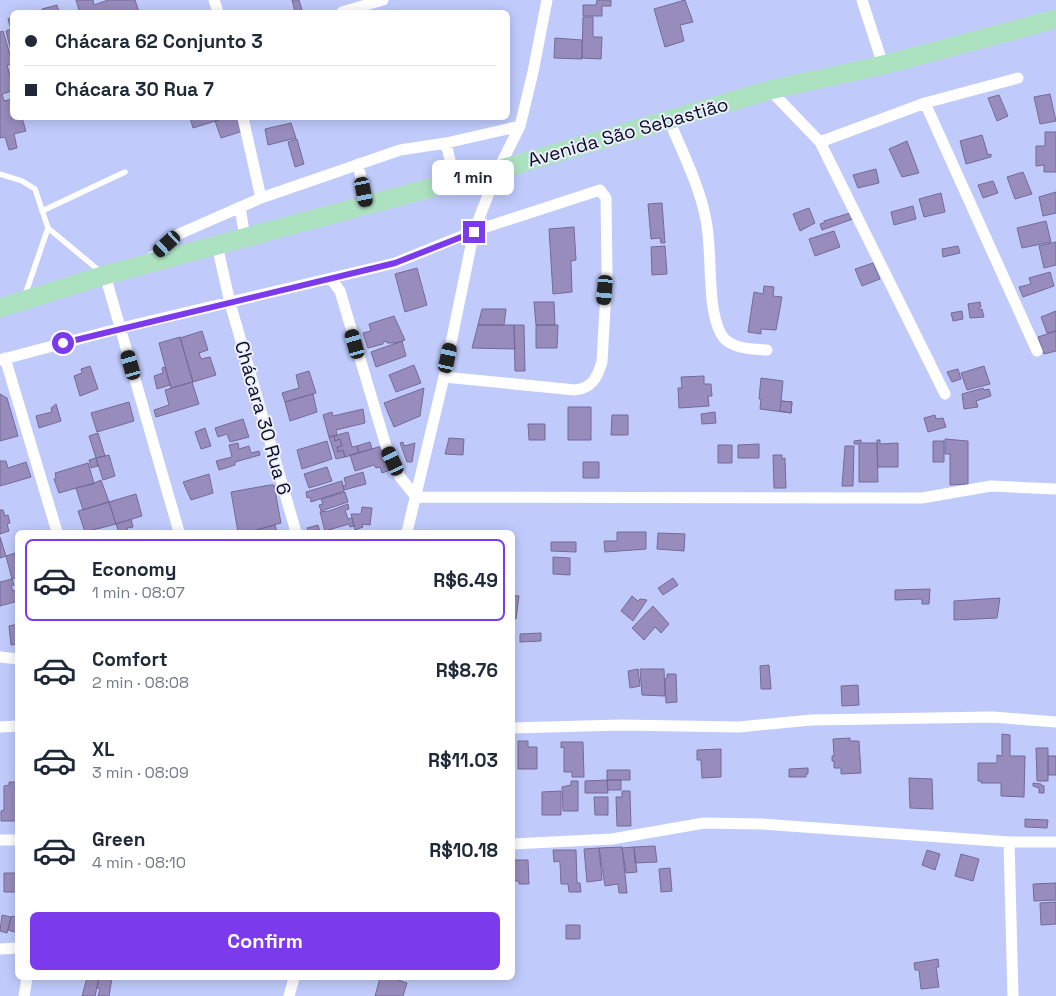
<!DOCTYPE html>
<meta charset="utf-8">
<style>
:root{--surface:#fff;--page:#f2f2f3;--text:#1f2937;--muted:#747a83;--line:#e0e1e3;--accent:#7c3aed}
body{margin:0;font-family:"Space Grotesk",sans-serif;background:var(--page);color:var(--text);height:100vh;display:flex;flex-direction:column;font-size:19px;white-space:nowrap}
*{box-sizing:border-box;margin:0}
p{font-size:16px;color:var(--muted)}
.icon{flex:none;width:28px;height:28px;fill:none;stroke:currentColor;stroke-width:2;stroke-linecap:round;stroke-linejoin:round}
.map{position:relative;flex:1;overflow:hidden}
.drawer{position:absolute;left:15px;top:530px;width:500px;height:450px;display:flex;flex-direction:column;background:var(--surface);border-radius:8px;box-shadow:0 2px 12px #0003}
.drawer>*{flex:none}
.top-card{position:absolute;left:10px;top:10px;width:500px;height:110px;border-radius:8px;box-shadow:0 2px 12px #0003;display:grid;align-content:center;height:110px;padding:0 15px;background:var(--surface)}
.end{position:absolute;width:22px;height:22px;margin:-11px;border:6px solid #7c3aed;background:#fff;box-shadow:0 0 0 2px #fff}
.from{border-radius:50%}
.bubble{position:absolute;height:35px;border-radius:8px;background:var(--surface);box-shadow:0 2px 12px #0003;font-size:16px;font-weight:700;line-height:35px;text-align:center}
.car{position:absolute;width:15px;height:30px;margin:-15px -8px;border-radius:6px;box-shadow:0 0 4px 1px #0007;background:linear-gradient(#222 24%,#8ab4d8 0 40%,#222 0 76%,#8ab4d8 0 86%,#222 0)}
.top-card b{display:flex;align-items:center;gap:18px;height:48px;font-size:19px}
.top-card b+b{border-top:1px solid var(--line)}
.top-card i{width:12px;height:12px;background:var(--text)}
ul{padding:9px 0 0;list-style:none}
li{display:flex;align-items:center;gap:15px;height:82px;margin:0 10px 8px;padding:0 5px;border:2px solid transparent;border-radius:8px}
li div{flex:1}
li b{display:block;font-size:19px}
li em{font-style:normal;font-weight:700}
li.on{border-color:var(--accent)}
li>.icon{width:45px;height:45px;stroke-width:1.5}
.cta{display:flex;gap:10px;margin-top:auto;padding:10px 15px}
.cta a{flex:1;height:58px;border-radius:8px;background:var(--accent);color:#fff;font-size:20px;font-weight:700;line-height:58px;text-align:center}
.map>svg:first-child{display:block}
</style>
<div class="map">
<svg width="1056" height="996" viewBox="0 0 1056 996">
<rect width="100%" height="100%" fill="#c0cbfc"/>
<path fill="#978cbc" stroke="#756a98" d="M76 0H93L94 5 108 0H135L139 12H70L79 10Z
M292 0H299L302 10 295 12Z
M597 0H611V6H602V16H583V5H596Z
M685 0 693 22 680 25 684 41 665 47 654 9Z
M57 5 59 12H42V9Z
M12 17V55L6 31 11 29 8 19Z
M583 17H593V37H602L601 59 582 58Z
M3 31 11 58 12 57V64L7 65 12 83V91L2 94 4 101 12 99V118H22L26 131 14 134 17 148 9 150 5 137 0 138V32Z
M555 38 582 40V59L554 58Z
M1050 94 1056 121 1040 124 1034 97Z
M999 95 1008 116 997 121 988 98Z
M190 118H225L193 128Z
M225 118H238L243 131 221 138 215 121Z
M291 123 296 138 268 145 265 129Z
M1045 132H1056V172H1044V165L1036 166V146H1045Z
M982 135 988 155 991 154V157L966 164 960 141Z
M297 139 304 164 295 167 288 142Z
M907 141 919 173 902 177 889 149Z
M876 169 879 183 858 188 853 175Z
M1023 172 1032 194 1015 199 1007 177Z
M993 181 998 193 983 198 978 185Z
M1056 192V213L1043 216 1039 197Z
M941 193 945 212 924 217 919 199Z
M662 203 665 243H661L660 238 651 239 648 204Z
M913 206 916 219 894 225 891 212Z
M809 208 815 223 800 231 793 214Z
M850 213 853 219 822 230 820 224 824 223V221Z
M1046 221 1051 242 1022 248 1017 228Z
M574 227 576 260 571 261 572 292 553 294 549 229Z
M834 231 840 247 815 256 809 239Z
M1056 242V265L1044 268 1039 246Z
M665 246 667 274 652 275 651 247Z
M958 246 960 253 943 257 942 249Z
M873 263 880 279 862 286 855 269Z
M417 268 427 305 405 312 395 274Z
M1050 272 1054 286 1023 297 1019 287 1031 284 1029 278Z
M764 286 774 287 773 296 782 297 776 330 761 329V334L748 332 754 292 763 294Z
M534 302H554L555 325H536Z
M980 302 981 307 979 308V310L982 309 984 317 970 318 968 304Z
M482 309H506L504 325H478Z
M962 311 963 319 953 321 951 313Z
M1056 311V331L1047 333 1041 317Z
M394 316 405 340 397 343H387V341L383 342V344L368 348 363 333 371 331 369 324Z
M478 325H514L515 349 472 348Z
M514 325H524L525 371H515Z
M536 325H558L557 348H536Z
M202 331 208 350 199 353 201 359 210 357 216 375 193 382 180 338Z
M1056 331V351L1044 354 1038 337Z
M180 337 193 382 171 388 159 343Z
M402 341 406 356 376 367 371 352Z
M414 365 421 383 396 392 389 375Z
M90 366 98 389 80 396 74 376 82 373 81 369Z
M984 366 990 384 967 390 961 373Z
M165 367 170 385 157 389 154 376 163 373 162 368Z
M958 369 961 379 952 382 947 372Z
M309 371 316 393 285 402 282 393 299 388 296 375Z
M704 376V384H711L712 396H708L709 406 679 408 678 388H682L681 377Z
M761 378 783 381 781 401 792 402 791 413 760 409 761 399H759Z
M192 382 199 404 156 417 154 410 169 405 165 390Z
M424 388 420 416 394 427 384 403Z
M983 388 984 390 989 389 991 396 976 401 978 407 964 409 962 394Z
M0 394 7 398 18 436 0 441Z
M313 394 317 412 290 421 285 402Z
M781 401 792 402 791 413 780 411Z
M129 402 134 421 97 432 91 413Z
M56 404 61 421 39 428 36 416 52 412 51 408Z
M568 407H591V440H568Z
M363 409 365 423 336 430 337 435 329 437 323 415 332 412 333 416Z
M715 412 716 423 702 424 701 414Z
M612 415H628V435H611Z
M935 415 936 419 943 418 946 427 928 432 924 418Z
M243 419 249 437 230 442 227 434 218 437 215 428Z
M528 424H545V440H529Z
M205 428 211 446 201 449 195 432Z
M348 432 352 447 357 446 359 453 345 457 343 450 338 452 337 447 342 446 340 439 335 441 334 436Z
M98 433 105 456 96 458 89 436Z
M334 436 335 441 340 439 342 446 337 447 338 452 343 450 345 457 336 459 329 437Z
M449 438 464 439 463 455 445 454Z
M945 439 968 441V484L950 485V454H945Z
M861 440V443H877L878 482H859V444H854V441Z
M877 440H880V444L898 443V467H878Z
M327 441 332 459 302 469 297 450Z
M933 441H944V462H933Z
M370 442 372 449 359 453 357 446Z
M403 442 404 446 415 443 412 462H407L400 443Z
M238 443 239 449 249 446 251 453 259 451 260 455 235 462V465L219 470 216 461 232 457 229 445Z
M759 444V458H738V445Z
M718 445H732V463H718Z
M382 446 390 470 382 473 380 467 376 468 374 465 355 471 350 455Z
M845 446H854L853 486H842Z
M109 455 115 476 103 480 96 458Z
M773 455H782V459L785 458 786 488H774Z
M96 458 98 466 91 468 89 460Z
M0 461H6L8 468 26 462 31 477 0 486Z
M583 462H599V478H583Z
M88 463 94 483 59 493 54 479 56 478 55 473Z
M327 467 332 481 309 488 304 474Z
M363 472 366 484 344 490 343 486 346 485 344 478Z
M209 474 213 493 191 500 183 482Z
M101 480 109 502 83 510 76 488 94 484V483Z
M342 481 344 491 311 502 310 497 307 498 306 492Z
M270 485H274L281 523 249 532H238L231 492Z
M345 492 348 502 321 511 319 505 323 504 321 499Z
M136 494 142 516 116 524 109 502Z
M109 502 116 524 85 532 78 511Z
M348 504 349 509 345 510 348 519 352 518 354 526 350 527 349 524 325 531 320 512 329 511Z
M362 507 372 508 370 525 362 524 363 527 355 530 351 514H361Z
M0 510H3L5 516 8 515 10 523 7 524 9 531 0 534Z
M131 519 133 527 127 528 128 532H119L116 524Z
M275 525 277 532H249Z
M318 525 320 532H309L307 528Z
M617 532H646V549L605 552 604 541H617Z
M658 533 685 534 684 551 657 549Z
M0 537 6 556 0 558Z
M551 542H576V552L551 551Z
M15 553 18 577 12 579 6 556Z
M553 557 570 558V575L553 574Z
M673 578 678 585 663 595 658 588Z
M12 579 14 585 11 586 13 591 16 590 18 601 0 606V582Z
M930 589 929 604H922V599L895 600V590Z
M512 595 519 596 516 619 512 618Z
M632 596 638 601 640 599 647 600 633 621 621 611Z
M1000 598 997 618 954 620V601Z
M653 606 669 624 661 633 655 627 644 640 632 628Z
M18 624V644L11 645 9 626Z
M541 633V641L520 642V634Z
M769 665 771 689H761L760 666Z
M638 669 640 686 630 688 628 671Z
M640 669H664L665 696 642 695Z
M667 674H676L677 702 666 703 665 679 667 678Z
M858 685 859 705 842 706 841 686Z
M1002 734 1010 735V756H1025L1024 797 1001 796V783H981V781H978V763H997V755L1002 756Z
M850 738V741H859L861 773 841 774V768H834V761H832V756H834L833 739Z
M518 741H528V747H537V769H518Z
M561 742H583L584 777H572V772H564V747L561 748Z
M1036 748H1048V781H1037Z
M721 749V777L702 778 701 760H697V750Z
M1048 756H1056V775H1048Z
M808 768V774H806V777H789V769Z
M607 770H630V780H607Z
M909 778 932 779 933 809 910 808Z
M607 780H621V790H608Z
M607 780 608 793H585V781Z
M571 781H578V811H563L562 787 571 785Z
M9 782H18V821H1V811L4 810V786L9 785Z
M1033 783 1041 784V785L1044 786V793H1039V788L1033 786Z
M512 786H514V815H512Z
M561 791V815H542V792Z
M622 791H630L631 826H617L616 797H622Z
M594 797H608V815H595Z
M1025 819 1048 820 1047 828 1025 827Z
M655 846 657 862 635 863 634 847Z
M622 847 627 893H619L618 884 605 886 599 848Z
M634 847 637 872 626 873 622 848Z
M599 848 602 880 587 882 584 849Z
M553 850H576L577 883H580L581 892H569L568 884H561L560 863 559 861 554 862Z
M927 850 940 854 935 870 922 865Z
M961 854 979 859 973 881 955 876Z
M512 860H528L529 884H519V881H512Z
M670 868 672 891 661 892 659 869Z
M4 873H18V892H4Z
M1056 883V900L1034 901 1033 884Z
M1056 902V924L1041 925 1040 903Z
M2 915 11 917 7 933 0 931Z
M12 916 18 918V933L8 930Z
M566 925H580V939H566Z
M938 959 939 967H936L939 987 921 989 919 970H915L914 963Z
M87 978H99L95 996H82Z
M99 978H112L109 996H98L100 989 97 988Z
M380 978H392L407 983 403 996H375Z"/>
<g fill="none" stroke-linecap="round" stroke-linejoin="round">
<path stroke="#fff" stroke-width="5.5" d="M0 174 22 181 35 189 48 228 25 295
M42 211 125 172
M48 228 102 273"/>
<path stroke="#fff" stroke-width="11" d="M214 0 218 12
M862 0 883 65
M342 12 383 0
M770 90 820 142 945 394
M925 103 1037 351
M243 118 261 198
M669 120C682 151 700 187 706 220 713 254 706 306 721 334 729 349 752 349 767 350
M820 142 925 103 1018 78
M446 143 455 182
M358 164 367 206
M240 207 245 238
M217 245 230 303 296 532
M148 261 179 234 261 198 400 150 446 143 520 126
M105 275 179 532
M331 279 340 291 386 446 400 477 416 497 922 498 991 486 1056 489
M5 358 57 532
M0 360 121 328 395 263 474 231 600 190 606 198 607 272 602 362C597 378 592 388 575 390L444 377
M407 532 444 377 474 231 498 170 520 126 533 72 547 0
M0 657 18 659
M0 727 18 726
M512 728 621 725 739 727 811 720 992 717 1056 722
M0 840H18
M1009 842 1013 996
M512 844 612 839 704 823 761 824 1009 842H1056
M0 949 18 948
M24 996 27 978
M289 996 294 978"/>
<path stroke="#ade2c1" stroke-width="19" d="M0 308 105 275 498 170 770 90 883 65 1056 19"/>
</g>
<g fill="none" stroke-linecap="round" stroke-linejoin="round">
<path stroke="#7c3aed" stroke-width="6" d="M63 343 395 263 474 232"/>
</g>
<g text-anchor="middle" dominant-baseline="central" stroke-width="4" stroke-linejoin="round" paint-order="stroke">
<g font-size="19" fill="#0b0d1e" stroke="#eaeefd">
<text transform="translate(628 132) rotate(-16)">Avenida São Sebastião</text>
<text transform="translate(263 418) rotate(74)">Chácara 30 Rua 6</text>
</g>
</g>
</svg>
<i class="end from" style="left:63px;top:343px"></i>
<i class="end" style="left:474px;top:232px"></i>
<div class="bubble" style="left:432px;top:160px;width:82px">1 min</div>
<i class="car" style="left:364px;top:192px;rotate:169deg"></i>
<i class="car" style="left:167px;top:244px;rotate:228deg"></i>
<i class="car" style="left:605px;top:290px;rotate:185deg"></i>
<i class="car" style="left:355px;top:344px;rotate:344deg"></i>
<i class="car" style="left:448px;top:358px;rotate:12deg"></i>
<i class="car" style="left:131px;top:365px;rotate:344deg"></i>
<i class="car" style="left:393px;top:461px;rotate:335deg"></i>
<div class="top-card">
<b><i class="from"></i>Chácara 62 Conjunto 3</b>
<b><i></i>Chácara 30 Rua 7</b>
</div>
<section class="drawer">
<ul>
<li class="on"><svg class="icon" aria-label="car" viewBox="0 0 24 24"><path d="M5 17H2v-5l4-1 3-4h7l3 4 3 1v5h-3M9 17h6M6 11h13"/><circle cx="7" cy="17" r="2"/><circle cx="17" cy="17" r="2"/></svg><div><b>Economy</b><p>1 min · 08:07</p></div><em>R$6.49</em></li>
<li><svg class="icon" aria-label="car" viewBox="0 0 24 24"><path d="M5 17H2v-5l4-1 3-4h7l3 4 3 1v5h-3M9 17h6M6 11h13"/><circle cx="7" cy="17" r="2"/><circle cx="17" cy="17" r="2"/></svg><div><b>Comfort</b><p>2 min · 08:08</p></div><em>R$8.76</em></li>
<li><svg class="icon" aria-label="car" viewBox="0 0 24 24"><path d="M5 17H2v-5l4-1 3-4h7l3 4 3 1v5h-3M9 17h6M6 11h13"/><circle cx="7" cy="17" r="2"/><circle cx="17" cy="17" r="2"/></svg><div><b>XL</b><p>3 min · 08:09</p></div><em>R$11.03</em></li>
<li><svg class="icon" aria-label="car" viewBox="0 0 24 24"><path d="M5 17H2v-5l4-1 3-4h7l3 4 3 1v5h-3M9 17h6M6 11h13"/><circle cx="7" cy="17" r="2"/><circle cx="17" cy="17" r="2"/></svg><div><b>Green</b><p>4 min · 08:10</p></div><em>R$10.18</em></li>
</ul>
<div class="cta"><a>Confirm</a></div>
</section>
</div>
